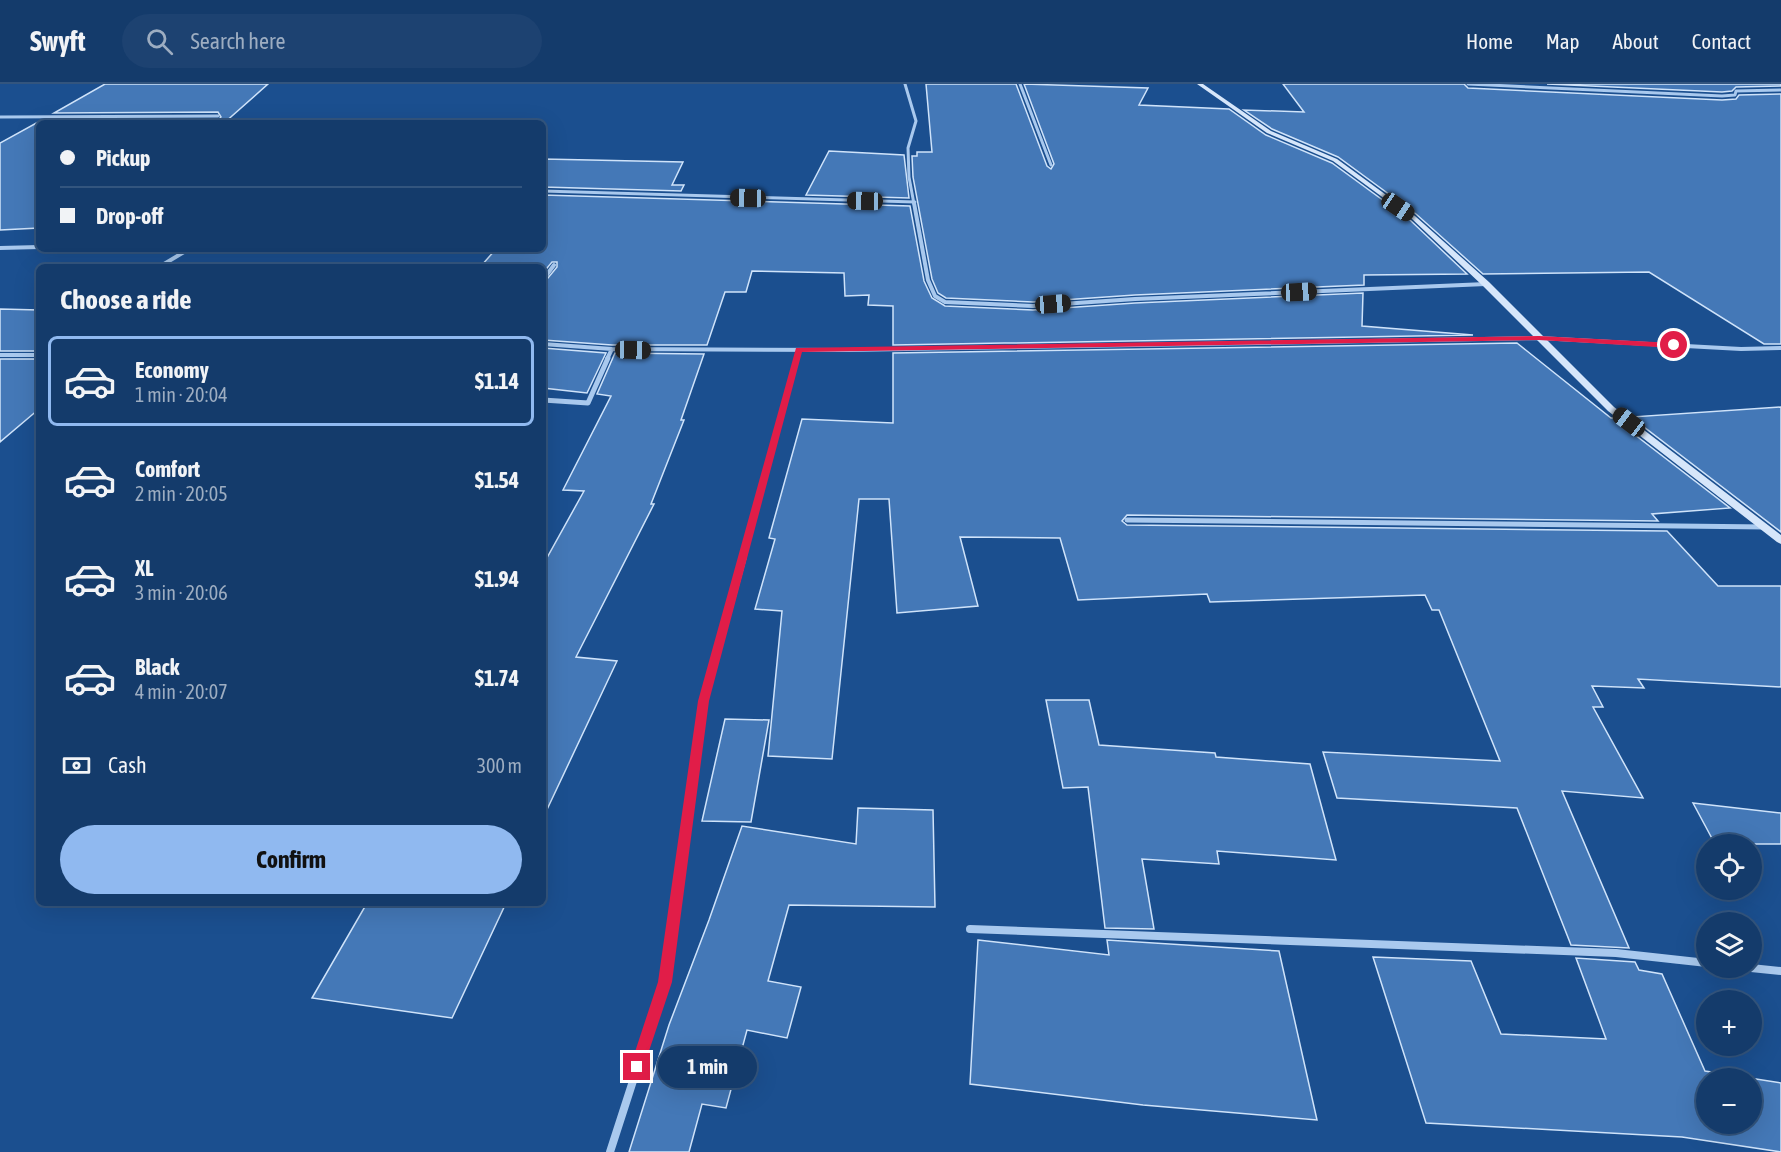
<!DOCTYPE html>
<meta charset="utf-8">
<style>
:root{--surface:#143b6b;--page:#1d4271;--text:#f1f3f6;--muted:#9dadc1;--line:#33557e;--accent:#90b9f0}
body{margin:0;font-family:"Asap Condensed",sans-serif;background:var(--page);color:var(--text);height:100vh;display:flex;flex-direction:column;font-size:22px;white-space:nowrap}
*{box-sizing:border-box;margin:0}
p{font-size:20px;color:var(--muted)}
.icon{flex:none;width:33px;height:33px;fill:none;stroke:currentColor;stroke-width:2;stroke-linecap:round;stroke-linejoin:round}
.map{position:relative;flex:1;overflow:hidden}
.panel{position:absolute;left:36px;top:180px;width:510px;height:642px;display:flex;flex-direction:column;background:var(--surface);border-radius:9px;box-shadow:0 6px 24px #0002,0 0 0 2px var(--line)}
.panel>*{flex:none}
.hud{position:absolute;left:36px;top:36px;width:510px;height:132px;border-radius:9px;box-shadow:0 6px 24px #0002,0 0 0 2px var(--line);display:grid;align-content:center;height:132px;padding:0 24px;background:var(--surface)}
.tools{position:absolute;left:1696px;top:750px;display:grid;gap:12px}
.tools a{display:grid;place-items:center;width:66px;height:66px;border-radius:50%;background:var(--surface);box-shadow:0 6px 24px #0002,0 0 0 2px var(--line);font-size:30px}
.end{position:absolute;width:27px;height:27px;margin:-14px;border:8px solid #e11d48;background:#fff;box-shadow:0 0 0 3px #fff}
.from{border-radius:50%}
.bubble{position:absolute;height:42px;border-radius:21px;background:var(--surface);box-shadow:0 6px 24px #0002,0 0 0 2px var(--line);font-size:20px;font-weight:700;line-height:42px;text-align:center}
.car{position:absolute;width:18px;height:36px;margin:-18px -9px;border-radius:8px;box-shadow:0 0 4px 2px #0007;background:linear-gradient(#222 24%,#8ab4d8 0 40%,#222 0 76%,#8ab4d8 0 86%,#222 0)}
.hud b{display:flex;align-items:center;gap:21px;height:57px;font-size:22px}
.hud b+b{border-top:2px solid var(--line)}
.hud i{width:15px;height:15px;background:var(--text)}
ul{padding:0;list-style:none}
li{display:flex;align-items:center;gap:18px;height:90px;margin:0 12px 9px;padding:0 12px;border:3px solid transparent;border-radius:9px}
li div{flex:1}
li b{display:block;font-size:22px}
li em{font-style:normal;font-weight:700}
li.active{border-color:var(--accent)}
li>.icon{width:54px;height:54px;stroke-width:1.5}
h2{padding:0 24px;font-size:27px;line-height:72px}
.pay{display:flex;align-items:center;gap:15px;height:66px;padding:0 24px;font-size:22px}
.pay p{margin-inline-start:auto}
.action{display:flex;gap:12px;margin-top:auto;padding:12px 24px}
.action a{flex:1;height:69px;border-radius:36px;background:var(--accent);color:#111;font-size:24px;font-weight:700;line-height:69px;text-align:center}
header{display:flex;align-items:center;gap:36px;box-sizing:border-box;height:84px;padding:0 30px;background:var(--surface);border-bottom:2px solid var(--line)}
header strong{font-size:28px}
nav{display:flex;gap:33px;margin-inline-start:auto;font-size:21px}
.search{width:420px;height:54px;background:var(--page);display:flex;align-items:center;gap:15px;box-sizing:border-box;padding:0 21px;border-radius:33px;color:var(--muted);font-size:22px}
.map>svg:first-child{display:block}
</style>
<header>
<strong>Swyft</strong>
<div class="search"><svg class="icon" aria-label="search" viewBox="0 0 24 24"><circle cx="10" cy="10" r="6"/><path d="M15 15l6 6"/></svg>Search here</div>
<nav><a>Home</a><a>Map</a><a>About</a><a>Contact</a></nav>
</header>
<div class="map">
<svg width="1781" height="1068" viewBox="0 0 1781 1068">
<rect width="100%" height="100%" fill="#1b4f8f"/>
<path fill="#4478b7" stroke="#cfe3fa" stroke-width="1.5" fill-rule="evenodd" d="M105 0H268L224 39H39V144L0 146V59L40 37 218 36 221 33 218 28 54 29Z
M926 0H1016L1047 82 1051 85 1054 80 1024 0 1148 4 1139 21 1229 25 1266 51 1332 79 1410 136 1467 190 1364 191V201L1135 211 1033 218 946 214 938 209 932 195 913 93 912 72H917V68H932Z
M1283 0H1464L1468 4 1722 16 1736 15 1739 11 1781 10V260H1764L1649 188 1483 190 1416 130 1338 73 1272 45 1244 26 1304 28Z
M1547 0H1781V2L1736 3 1732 7 1722 8Z
M829 67 904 71 909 114 806 111Z
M543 75 683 78 672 101H684L681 107 543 103Z
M543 111 910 122 924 197 932 214 945 222 1033 226 1135 219 1363 209 1362 242 1473 251 893 261V222L868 221 869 211 845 212 844 189 752 187 746 208H725L707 261H612L543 256V200L557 183V178H552L543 189V183L481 182 496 165H543Z
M0 225 39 226V267H0Z
M1517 259 1611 334H1613L1730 424 1652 430 1658 437 1127 431 1122 437 1127 441 1667 447 1718 502H1781V603L1638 595 1644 604 1592 602 1603 623H1593L1643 714 1562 707 1629 864 1571 861 1517 724 1337 714 1323 668 1500 677 1439 526H1432L1425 511 1210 518 1207 510 1078 516 1060 454 960 453 978 522 897 529 889 415H859L832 675 768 672 782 527 755 525 775 455 769 454 802 335 893 339V269Z
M543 264 606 269 587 309 543 304Z
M615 269 704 270 681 336H684L651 420H654L576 573 617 577 543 734V481L584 407 563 406 611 312 597 310Z
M0 275H39V325L0 358Z
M1781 323V448L1631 333Z
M1046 616H1089L1099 661 1215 669 1216 673 1310 680 1336 776 1217 767 1219 780 1142 775 1154 845 1105 844 1088 703 1063 704Z
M725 635 769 636 751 738 702 737Z
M1693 719 1781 729V760H1715Z
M858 724 933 726 935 823 789 821 768 897 801 903 787 954 747 946 726 1024 702 1020 689 1068H629L669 941 709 836 742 742 856 760Z
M367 819H506L452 934 312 914Z
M978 856 1109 871 1107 856 1279 867 1317 1036 1143 1021 970 1000Z
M1373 873 1471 877 1501 950 1606 955 1576 874 1635 878 1639 886 1662 890 1705 987 1781 999V1068L1682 1053 1426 1039ZM1707 994H1752V1040H1707Z"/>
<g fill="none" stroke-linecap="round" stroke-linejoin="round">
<path stroke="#a9c9ee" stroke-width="3" d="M905 0 916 37 908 64 909 93 914 120
M1020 0 1051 81
M1468 0 1722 12 1735 11 1736 7 1781 6
M0 33 218 32
M543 107 915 118"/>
<path stroke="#a9c9ee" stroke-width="4" d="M914 119 928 196 935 212 945 218 1033 222 1135 215 1486 200
M0 164 39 163
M159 183 189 165
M543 196 554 181
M543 260 612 265 848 266 1539 254 1741 265 1781 264
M0 271H39
M607 275 612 265
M797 275 799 266"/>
<path stroke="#a9c9ee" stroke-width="5" d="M543 316 588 319 608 274
M1127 436 1766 443
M742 475 797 274"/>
<path stroke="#a9c9ee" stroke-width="7" d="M688 734 704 617 743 474"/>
<path stroke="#a9c9ee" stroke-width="8" d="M970 845 1616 869 1707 879
M1751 884 1781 887
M610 1068 665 898 688 733"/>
<path fill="#d6e6fa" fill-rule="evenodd" d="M1197 0H1203L1271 47 1337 75 1415 132 1489 198 1614 323 1781 451V460L1777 458 1608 327 1483 202 1411 134 1333 77 1267 49Z"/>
</g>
<path fill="#e11d48" d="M1539 252 1674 259 1677 261 1674 264 1539 256 802 268 709 617 672 898 642 988 637 990 632 988 630 983 658 898 698 617 796 264Z"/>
</svg>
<div class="tools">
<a><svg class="icon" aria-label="locate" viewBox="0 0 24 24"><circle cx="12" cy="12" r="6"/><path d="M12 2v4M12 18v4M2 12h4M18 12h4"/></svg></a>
<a><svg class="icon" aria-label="layers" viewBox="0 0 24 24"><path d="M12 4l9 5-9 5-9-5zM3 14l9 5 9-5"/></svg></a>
<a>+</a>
<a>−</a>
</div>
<i class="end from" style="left:1674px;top:261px"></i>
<i class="end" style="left:637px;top:983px"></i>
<div class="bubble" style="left:658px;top:962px;width:99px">1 min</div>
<i class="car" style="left:748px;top:114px;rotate:271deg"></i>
<i class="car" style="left:865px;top:117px;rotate:271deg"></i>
<i class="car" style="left:1398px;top:123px;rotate:124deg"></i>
<i class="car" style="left:1299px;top:208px;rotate:87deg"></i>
<i class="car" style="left:1053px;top:220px;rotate:86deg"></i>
<i class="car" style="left:633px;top:266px;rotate:91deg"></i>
<i class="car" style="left:1629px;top:338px;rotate:307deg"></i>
<div class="hud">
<b><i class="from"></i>Pickup</b>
<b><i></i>Drop-off</b>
</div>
<section class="panel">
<h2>Choose a ride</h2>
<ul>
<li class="active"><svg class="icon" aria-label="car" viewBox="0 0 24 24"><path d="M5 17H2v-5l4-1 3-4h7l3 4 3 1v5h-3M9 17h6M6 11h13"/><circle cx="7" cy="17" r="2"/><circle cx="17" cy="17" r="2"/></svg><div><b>Economy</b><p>1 min · 20:04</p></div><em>$1.14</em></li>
<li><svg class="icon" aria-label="car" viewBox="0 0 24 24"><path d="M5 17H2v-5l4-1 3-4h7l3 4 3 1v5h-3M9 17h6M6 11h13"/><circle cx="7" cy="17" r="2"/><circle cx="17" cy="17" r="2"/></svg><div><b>Comfort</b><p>2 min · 20:05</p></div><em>$1.54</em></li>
<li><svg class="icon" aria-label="car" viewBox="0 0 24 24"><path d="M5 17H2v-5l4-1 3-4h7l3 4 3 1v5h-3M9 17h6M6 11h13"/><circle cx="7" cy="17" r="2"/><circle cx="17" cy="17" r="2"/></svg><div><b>XL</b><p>3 min · 20:06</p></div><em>$1.94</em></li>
<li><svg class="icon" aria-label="car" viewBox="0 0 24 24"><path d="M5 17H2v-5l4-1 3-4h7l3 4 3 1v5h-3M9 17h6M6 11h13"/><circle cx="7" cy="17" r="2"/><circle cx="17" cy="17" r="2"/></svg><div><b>Black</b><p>4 min · 20:07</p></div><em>$1.74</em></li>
</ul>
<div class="pay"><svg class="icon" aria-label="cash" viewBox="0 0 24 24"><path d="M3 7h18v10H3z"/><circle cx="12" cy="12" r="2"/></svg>Cash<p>300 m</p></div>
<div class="action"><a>Confirm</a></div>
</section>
</div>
